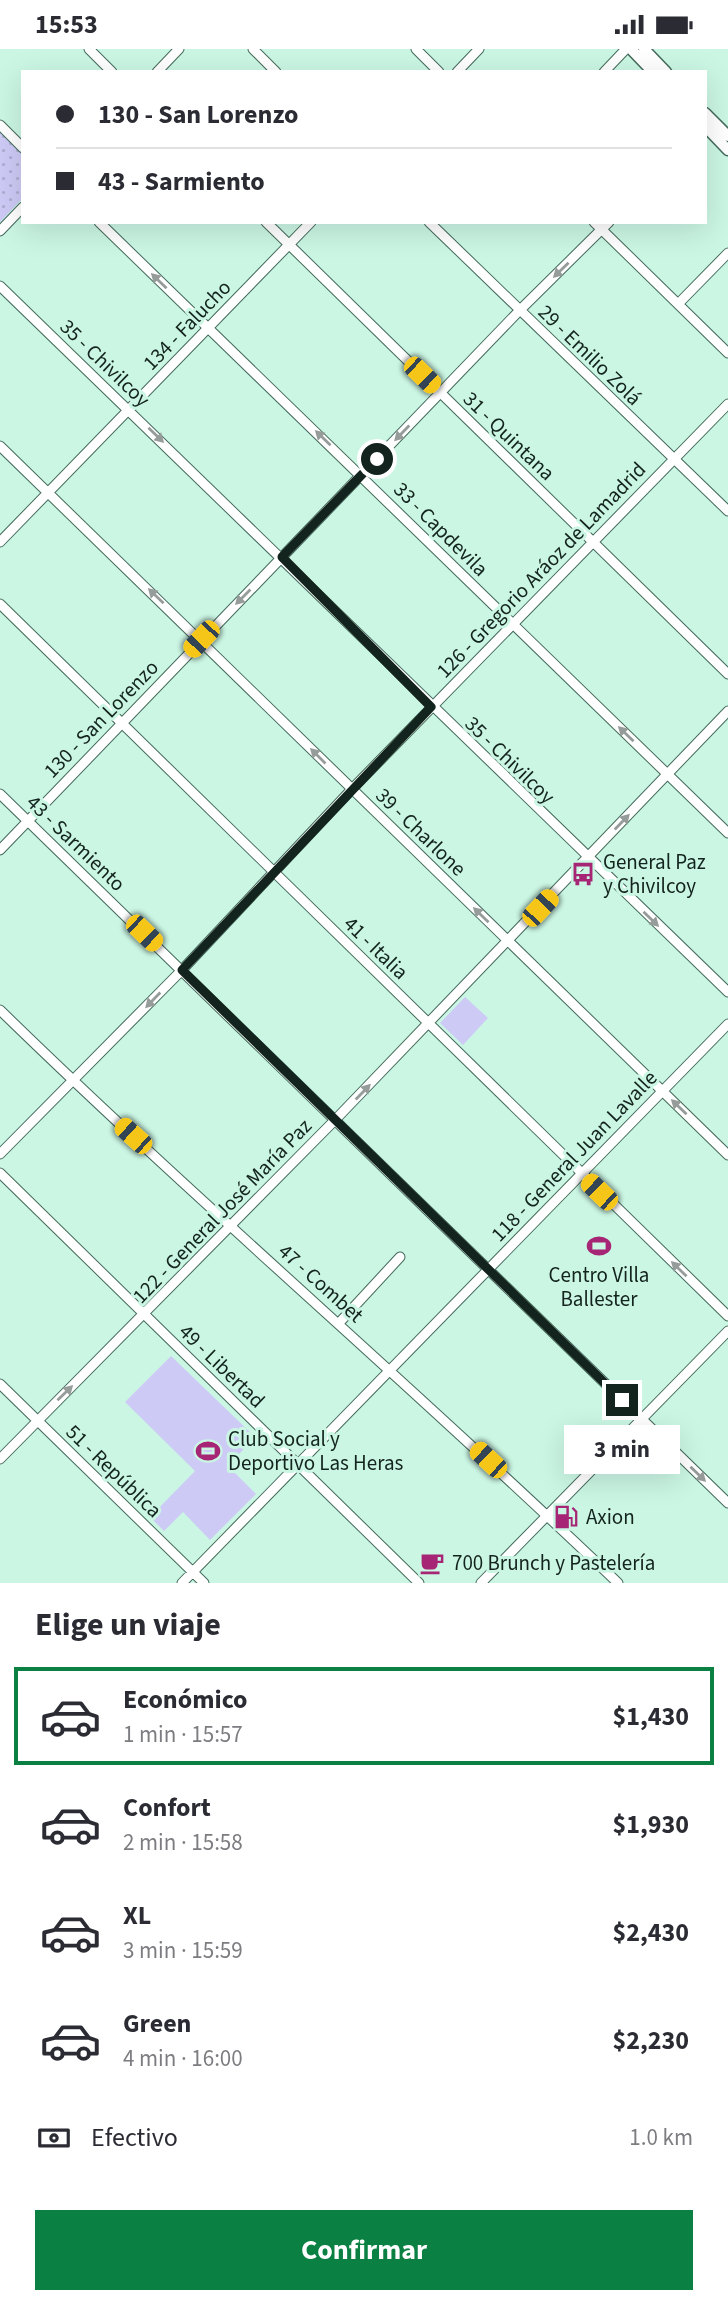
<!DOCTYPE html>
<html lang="es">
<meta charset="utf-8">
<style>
:root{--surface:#fff;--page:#f2f2f3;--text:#2b2b33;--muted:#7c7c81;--line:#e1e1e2;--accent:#0b8043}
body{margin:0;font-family:"Source Sans 3",sans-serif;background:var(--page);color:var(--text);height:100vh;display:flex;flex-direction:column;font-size:26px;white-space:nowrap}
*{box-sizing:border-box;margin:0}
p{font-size:23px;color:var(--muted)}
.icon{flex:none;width:38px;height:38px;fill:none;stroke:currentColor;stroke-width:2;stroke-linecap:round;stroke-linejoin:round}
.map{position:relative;height:1534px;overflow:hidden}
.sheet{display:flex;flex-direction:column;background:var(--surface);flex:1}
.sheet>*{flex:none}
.top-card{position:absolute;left:21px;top:21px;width:686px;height:154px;border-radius:0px;box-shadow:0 7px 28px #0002;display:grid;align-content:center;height:154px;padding:0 35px;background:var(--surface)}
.end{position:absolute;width:32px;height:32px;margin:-16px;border:9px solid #13231d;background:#fff;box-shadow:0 0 0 4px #fff}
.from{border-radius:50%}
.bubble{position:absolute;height:49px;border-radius:0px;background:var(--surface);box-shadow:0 7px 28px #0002;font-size:23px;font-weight:700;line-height:49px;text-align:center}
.car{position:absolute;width:21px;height:42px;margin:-21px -10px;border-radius:9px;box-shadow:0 0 5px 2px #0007;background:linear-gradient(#f5c518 24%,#345 0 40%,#f5c518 0 76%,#345 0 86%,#f5c518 0)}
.top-card b{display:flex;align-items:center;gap:24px;height:66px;font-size:26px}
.top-card b+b{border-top:2px solid var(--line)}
.top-card i{width:18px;height:18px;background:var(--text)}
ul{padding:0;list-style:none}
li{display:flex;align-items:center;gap:21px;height:98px;margin:0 14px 10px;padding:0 21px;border:4px solid transparent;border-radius:0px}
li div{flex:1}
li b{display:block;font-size:26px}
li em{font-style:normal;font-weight:700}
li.on{border-color:var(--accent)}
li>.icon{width:63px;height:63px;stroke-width:1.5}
h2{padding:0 35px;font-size:32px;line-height:84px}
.pay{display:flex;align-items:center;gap:18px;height:77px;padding:0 35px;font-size:26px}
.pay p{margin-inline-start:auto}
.button{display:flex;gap:14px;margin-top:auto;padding:14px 35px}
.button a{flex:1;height:80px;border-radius:0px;background:var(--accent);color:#fff;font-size:28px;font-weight:700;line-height:80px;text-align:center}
.status{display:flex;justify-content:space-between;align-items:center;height:49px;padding:0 35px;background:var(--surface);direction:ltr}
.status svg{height:19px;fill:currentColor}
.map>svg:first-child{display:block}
</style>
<div class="status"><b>15:53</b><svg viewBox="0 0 49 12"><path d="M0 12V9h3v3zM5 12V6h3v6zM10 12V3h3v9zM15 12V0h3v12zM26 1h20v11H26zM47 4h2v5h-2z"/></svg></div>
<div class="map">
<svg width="728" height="1534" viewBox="0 0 728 1534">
<defs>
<pattern id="park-dots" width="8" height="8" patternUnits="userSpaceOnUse" patternTransform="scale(1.75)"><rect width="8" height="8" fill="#cdcaf6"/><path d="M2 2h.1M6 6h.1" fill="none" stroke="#afadd2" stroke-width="1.8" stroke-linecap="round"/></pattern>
</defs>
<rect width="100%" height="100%" fill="#cbf6e4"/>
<path fill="url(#park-dots)" d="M0 79 23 101V149L0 173Z"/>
<path fill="#cdcaf6" d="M465 948 488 969 463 996 440 974Z
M171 1307 255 1388 228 1417 256 1445 210 1491 183 1463 164 1482 150 1468 195 1422 125 1353Z"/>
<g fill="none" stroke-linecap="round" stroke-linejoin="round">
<g stroke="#436a5b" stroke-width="11">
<path id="minor" d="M89 0 112 23
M253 0 276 23
M416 0 439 23
M157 23 179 0
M457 23 479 0
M604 23 626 0
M0 76 23 99
M99 173 728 784
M266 173 728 625
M429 173 728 462
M594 173 728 304
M0 182 23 158
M0 237 728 943
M678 255 728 204
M0 397 728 1106
M0 493 311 173
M0 555 728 1267
M0 745 728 1454
M0 801 519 262 609 173
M0 961C201 1157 415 1339 618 1534
M0 1105 182 921 352 740 728 355
M0 1124 419 1534
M339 1274 400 1208
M0 1335 204 1534
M0 1410 335 1071 728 662
M182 1534 728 975
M481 1534 728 1282"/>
</g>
<g stroke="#436a5b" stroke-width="13">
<path id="major" d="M631 0 653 23
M644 0 666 23
M705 64 728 87
M705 77 728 101"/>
</g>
<use href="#minor" stroke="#fff" stroke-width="9"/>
<use href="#major" stroke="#fff" stroke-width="10"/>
</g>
<defs><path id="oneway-solid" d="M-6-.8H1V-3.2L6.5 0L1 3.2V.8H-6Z" transform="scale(1.75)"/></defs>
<g fill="#959c99">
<use href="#oneway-solid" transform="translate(561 221) rotate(136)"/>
<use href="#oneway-solid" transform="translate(159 232) rotate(-136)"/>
<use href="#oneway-solid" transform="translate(402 384) rotate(134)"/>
<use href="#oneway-solid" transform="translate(156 386) rotate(44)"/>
<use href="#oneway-solid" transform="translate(323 389) rotate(-136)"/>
<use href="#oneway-solid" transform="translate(156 547) rotate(-136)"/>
<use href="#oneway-solid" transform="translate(243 548) rotate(135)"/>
<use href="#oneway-solid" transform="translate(626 685) rotate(-136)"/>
<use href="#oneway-solid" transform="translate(318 707) rotate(-135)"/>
<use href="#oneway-solid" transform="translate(622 773) rotate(-46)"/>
<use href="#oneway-solid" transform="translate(481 866) rotate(-136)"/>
<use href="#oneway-solid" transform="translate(651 870) rotate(44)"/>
<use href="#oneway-solid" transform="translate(153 951) rotate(134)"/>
<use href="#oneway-solid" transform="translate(363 1043) rotate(-46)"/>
<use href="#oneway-solid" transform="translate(679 1058) rotate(-136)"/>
<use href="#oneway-solid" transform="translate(679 1220) rotate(-136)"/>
<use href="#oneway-solid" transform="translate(65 1344) rotate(-44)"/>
<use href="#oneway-solid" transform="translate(698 1425) rotate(44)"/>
</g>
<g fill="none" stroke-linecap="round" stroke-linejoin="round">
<path stroke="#13231d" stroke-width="9" d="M377 410 282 508 431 658 182 921 622 1351"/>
</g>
<defs>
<g id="bus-bare" transform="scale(1.89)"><path d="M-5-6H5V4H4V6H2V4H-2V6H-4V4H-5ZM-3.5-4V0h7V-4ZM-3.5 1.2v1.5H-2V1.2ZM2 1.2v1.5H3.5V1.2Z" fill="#a62574" stroke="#cbf6e4" stroke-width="2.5" paint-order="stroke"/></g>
<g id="stadium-bare" transform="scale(1.89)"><path d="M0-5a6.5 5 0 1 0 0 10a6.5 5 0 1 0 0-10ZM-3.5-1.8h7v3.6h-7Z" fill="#a62574" stroke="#cbf6e4" stroke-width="2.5" paint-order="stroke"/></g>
<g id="fuel-bare" transform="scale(1.89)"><path d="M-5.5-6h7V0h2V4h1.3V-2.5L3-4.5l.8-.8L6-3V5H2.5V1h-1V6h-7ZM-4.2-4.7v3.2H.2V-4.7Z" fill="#a62574" stroke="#cbf6e4" stroke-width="2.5" paint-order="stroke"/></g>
<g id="cafe-bare" transform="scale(1.89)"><path d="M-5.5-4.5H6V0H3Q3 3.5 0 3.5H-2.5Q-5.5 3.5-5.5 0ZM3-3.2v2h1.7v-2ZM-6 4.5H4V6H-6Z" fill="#a62574" stroke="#cbf6e4" stroke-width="2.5" paint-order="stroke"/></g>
</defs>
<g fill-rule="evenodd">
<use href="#bus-bare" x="583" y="825"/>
<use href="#stadium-bare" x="599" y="1197"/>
<use href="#stadium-bare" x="208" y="1402"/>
<use href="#fuel-bare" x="566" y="1468"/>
<use href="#cafe-bare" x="432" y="1514"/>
</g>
<g text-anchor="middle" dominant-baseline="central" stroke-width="6" stroke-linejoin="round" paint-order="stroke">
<g font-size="21" fill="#13231d" stroke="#cbf6e4">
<text transform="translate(187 276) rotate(-46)">134 - Falucho</text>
<text transform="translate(590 306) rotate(44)">29 - Emilio Zolá</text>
<text transform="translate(105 314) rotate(44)">35 - Chivilcoy</text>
<text transform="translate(509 387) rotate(44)">31 - Quintana</text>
<text transform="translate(441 480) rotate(45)">33 - Capdevila</text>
<text transform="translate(541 521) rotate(-46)">126 - Gregorio Aráoz de Lamadrid</text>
<text transform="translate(101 670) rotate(-46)">130 - San Lorenzo</text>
<text transform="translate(510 711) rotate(44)">35 - Chivilcoy</text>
<text transform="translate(421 783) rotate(44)">39 - Charlone</text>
<text transform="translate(76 794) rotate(44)">43 - Sarmiento</text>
<text transform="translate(376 899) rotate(44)">41 - Italia</text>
<text transform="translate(574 1107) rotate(-46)">118 - General Juan Lavalle</text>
<text transform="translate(222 1162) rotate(-46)">122 - General José María Paz</text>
<text transform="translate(321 1234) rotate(42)">47 - Combet</text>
<text transform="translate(222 1317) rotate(44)">49 - Libertad</text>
<text transform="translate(114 1422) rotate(44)">51 - República</text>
</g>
<g font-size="21" fill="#13231d" stroke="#cbf6e4" text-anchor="start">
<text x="603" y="813">General Paz<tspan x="603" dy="24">y Chivilcoy</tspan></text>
<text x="599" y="1226" text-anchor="middle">Centro Villa<tspan x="599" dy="24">Ballester</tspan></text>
<text x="228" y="1390">Club Social y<tspan x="228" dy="24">Deportivo Las Heras</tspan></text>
<text x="586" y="1468">Axion</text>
<text x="452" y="1514">700 Brunch y Pastelería</text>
</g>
</g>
</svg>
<i class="end from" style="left:377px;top:410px"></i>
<i class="end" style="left:622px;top:1351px"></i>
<div class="bubble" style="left:564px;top:1376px;width:116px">3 min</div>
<i class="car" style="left:422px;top:326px;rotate:134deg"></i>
<i class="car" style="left:201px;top:590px;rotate:223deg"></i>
<i class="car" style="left:540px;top:859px;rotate:43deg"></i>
<i class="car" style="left:144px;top:884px;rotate:134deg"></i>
<i class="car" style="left:133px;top:1087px;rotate:312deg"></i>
<i class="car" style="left:599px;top:1143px;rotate:314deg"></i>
<i class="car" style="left:488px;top:1411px;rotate:313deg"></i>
<div class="top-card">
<b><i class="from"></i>130 - San Lorenzo</b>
<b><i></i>43 - Sarmiento</b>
</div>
</div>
<section class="sheet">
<h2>Elige un viaje</h2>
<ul>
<li class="on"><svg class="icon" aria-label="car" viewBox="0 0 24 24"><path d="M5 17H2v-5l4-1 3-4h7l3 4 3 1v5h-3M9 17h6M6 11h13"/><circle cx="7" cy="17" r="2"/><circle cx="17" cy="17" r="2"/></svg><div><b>Económico</b><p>1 min · 15:57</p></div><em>$1,430</em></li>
<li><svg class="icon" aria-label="car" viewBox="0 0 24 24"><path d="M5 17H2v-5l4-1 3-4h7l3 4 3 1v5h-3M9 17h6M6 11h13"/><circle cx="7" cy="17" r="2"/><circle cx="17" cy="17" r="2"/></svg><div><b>Confort</b><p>2 min · 15:58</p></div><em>$1,930</em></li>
<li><svg class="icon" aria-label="car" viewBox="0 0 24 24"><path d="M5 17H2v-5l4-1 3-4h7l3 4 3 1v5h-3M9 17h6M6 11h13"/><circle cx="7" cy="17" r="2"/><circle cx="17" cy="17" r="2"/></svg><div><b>XL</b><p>3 min · 15:59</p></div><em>$2,430</em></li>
<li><svg class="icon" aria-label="car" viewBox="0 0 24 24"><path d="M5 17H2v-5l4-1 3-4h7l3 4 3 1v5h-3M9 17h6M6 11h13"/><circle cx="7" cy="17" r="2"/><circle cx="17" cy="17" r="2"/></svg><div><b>Green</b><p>4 min · 16:00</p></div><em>$2,230</em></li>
</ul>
<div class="pay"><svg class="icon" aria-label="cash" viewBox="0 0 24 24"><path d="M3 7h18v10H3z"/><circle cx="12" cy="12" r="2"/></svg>Efectivo<p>1.0 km</p></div>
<div class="button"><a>Confirmar</a></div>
</section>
